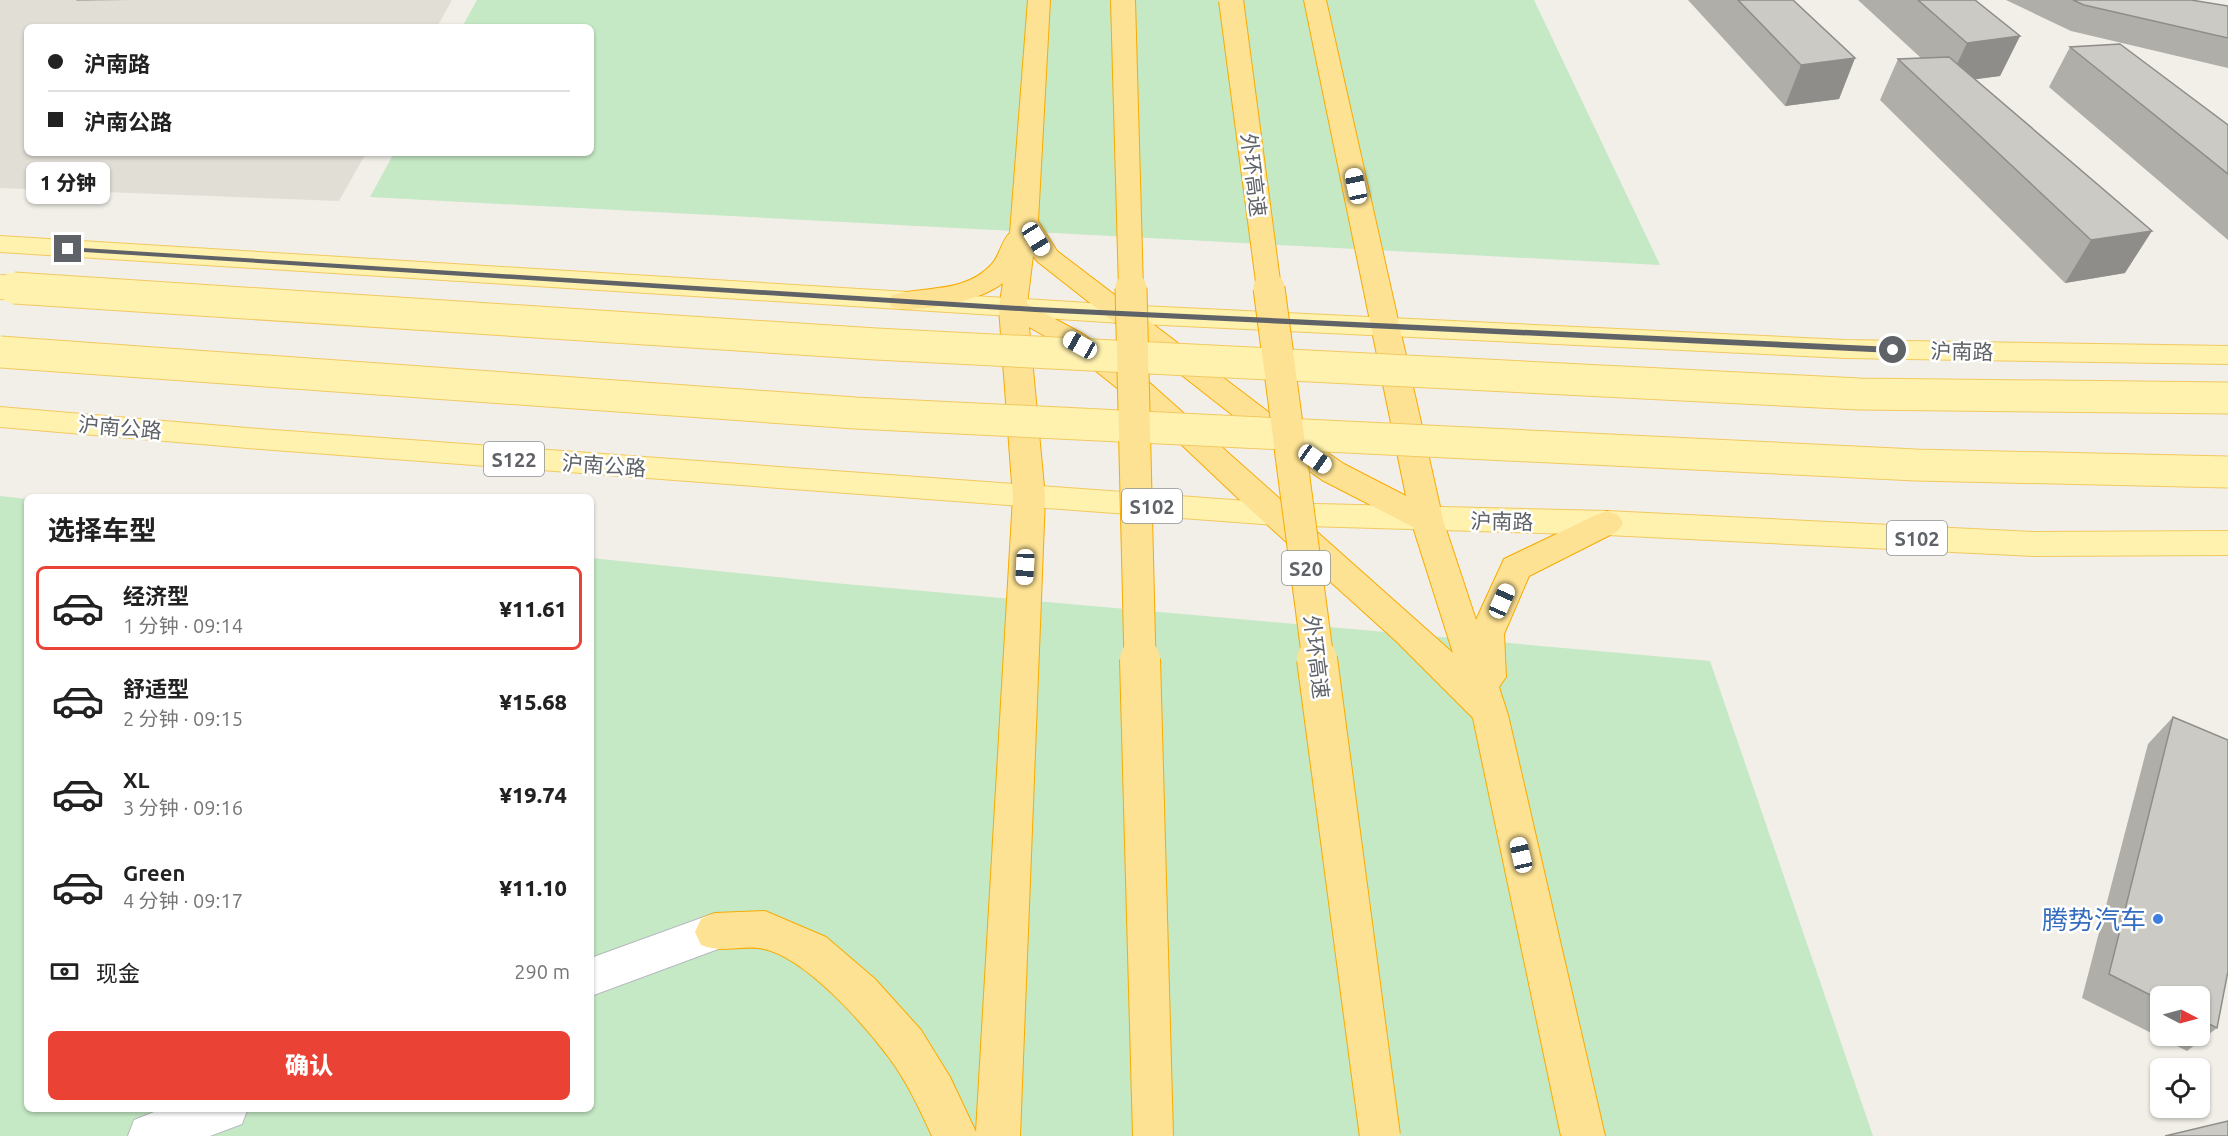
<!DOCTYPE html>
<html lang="zh">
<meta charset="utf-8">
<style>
:root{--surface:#fff;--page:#f6f6f6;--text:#222;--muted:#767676;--line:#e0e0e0;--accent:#ea4335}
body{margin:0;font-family:Ubuntu,"Noto Sans SC",sans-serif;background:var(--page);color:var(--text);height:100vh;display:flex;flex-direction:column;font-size:22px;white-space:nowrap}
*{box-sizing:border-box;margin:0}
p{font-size:20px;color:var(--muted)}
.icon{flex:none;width:33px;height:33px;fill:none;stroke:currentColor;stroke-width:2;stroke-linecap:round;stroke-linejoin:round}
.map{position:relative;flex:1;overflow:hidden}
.panel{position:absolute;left:24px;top:494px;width:570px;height:618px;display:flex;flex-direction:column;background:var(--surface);border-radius:9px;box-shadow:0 2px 4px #0004}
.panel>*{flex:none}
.banner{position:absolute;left:24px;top:24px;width:570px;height:132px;border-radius:9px;box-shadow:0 2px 4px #0004;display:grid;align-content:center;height:132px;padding:0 24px;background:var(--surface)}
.needle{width:39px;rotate:96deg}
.tools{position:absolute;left:2150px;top:986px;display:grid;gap:12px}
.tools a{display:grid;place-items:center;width:60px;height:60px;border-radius:9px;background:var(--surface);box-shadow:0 2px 4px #0004;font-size:30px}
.end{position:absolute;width:27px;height:27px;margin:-14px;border:8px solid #5f6368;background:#fff;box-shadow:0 0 0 3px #fff}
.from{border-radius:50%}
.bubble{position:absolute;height:42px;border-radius:9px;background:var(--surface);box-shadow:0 2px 4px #0004;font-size:20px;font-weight:800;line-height:42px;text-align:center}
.car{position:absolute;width:18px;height:36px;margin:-18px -9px;border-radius:8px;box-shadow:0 0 4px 2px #0007;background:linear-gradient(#fff 24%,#345 0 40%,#fff 0 76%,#345 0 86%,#fff 0)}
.banner b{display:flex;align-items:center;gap:21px;height:57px;font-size:22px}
.banner b+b{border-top:2px solid var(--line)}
.banner i{width:15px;height:15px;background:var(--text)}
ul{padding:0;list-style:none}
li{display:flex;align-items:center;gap:18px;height:84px;margin:0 12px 9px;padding:0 12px;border:3px solid transparent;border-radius:9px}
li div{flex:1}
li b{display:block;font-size:22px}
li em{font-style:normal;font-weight:800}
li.active{border-color:var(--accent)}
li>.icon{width:54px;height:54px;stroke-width:1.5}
h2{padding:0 24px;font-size:27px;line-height:72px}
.pay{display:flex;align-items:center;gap:15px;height:66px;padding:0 24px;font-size:22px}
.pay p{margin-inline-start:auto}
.button{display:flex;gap:12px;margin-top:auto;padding:12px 24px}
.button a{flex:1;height:69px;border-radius:9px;background:var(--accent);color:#fff;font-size:24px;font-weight:800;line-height:69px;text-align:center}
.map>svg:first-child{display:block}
</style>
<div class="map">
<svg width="2228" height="1136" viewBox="0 0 2228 1136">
<rect width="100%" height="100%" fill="#f1efe8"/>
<path fill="#e1ded6" d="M0 0H452L437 27H27V153H366L339 201 0 188Z"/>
<path fill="#c5e8c5" d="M477 0H1534L1660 265 370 197 394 153H591V27H462Z
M0 496 27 499V1108H591V558L834 583 1710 661 1873 1136H0Z"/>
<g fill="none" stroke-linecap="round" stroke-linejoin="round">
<g stroke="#b6babf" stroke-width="2">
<path id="secondary" d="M715 913 729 919 735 932 729 945 591 996V958Z
M164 1108H248L242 1124 210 1136H128L134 1120Z"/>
</g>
<g stroke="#f2c960" stroke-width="2">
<path id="primary" d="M0 236 1121 305 1845 340 2228 346V364L1845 358 1121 323 0 252Z
M0 407 260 429 1274 503 1607 511 2034 532 2228 531V555L2034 556 1607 535 1274 525 260 449 0 427Z"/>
</g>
<g stroke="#f9ab00" stroke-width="2">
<path id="highway" d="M1028 0H1050L1038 221 1057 251 1271 414 1344 464 1406 496 1304 0H1326L1443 520 1476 620 1504 559 1596 515 1607 511 1618 515 1623 523 1618 531 1529 576 1504 634 1506 677 1499 687 1508 715 1605 1136H1561L1473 718 1396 641 1241 501 1147 412 1071 351 1029 327 1045 497 1020 1136H932C920 1110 907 1082 890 1059 865 1025 806 958 764 949 742 944 724 954 701 945L695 932 701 919 715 913 765 911 826 937 875 979 921 1030 950 1077 976 1132 1013 497 999 308 1003 283C980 301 921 314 892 307L888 301 892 295C926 286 965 293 991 265 1000 256 1001 241 1010 233ZM1033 256 1038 262 1249 428 1322 480 1413 527 1453 653 1143 377 1083 334 1027 304Z"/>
</g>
<use href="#secondary" fill="#fff" fill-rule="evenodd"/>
<use href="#primary" fill="#fff2af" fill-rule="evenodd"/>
<use href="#highway" fill="#fde293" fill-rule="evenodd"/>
<g stroke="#f2c960" stroke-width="26" stroke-linecap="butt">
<path id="primary-bridge-far1" d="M0 287 37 289"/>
</g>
<g stroke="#f2c960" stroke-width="33" stroke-linecap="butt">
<path id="primary-bridge" d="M14 288 876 344 1859 394 2228 398
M0 352 855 413 1916 465 2228 472"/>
</g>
<g stroke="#f9ab00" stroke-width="26" stroke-linecap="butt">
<path id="highway-bridge-far2" d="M1123 0 1131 289
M1231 0 1269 289"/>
</g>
<g stroke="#f9ab00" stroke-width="33" stroke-linecap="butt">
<path id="highway-bridge-far1" d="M1131 288 1140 660
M1269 288 1318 660"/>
</g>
<g stroke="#f9ab00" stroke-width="42" stroke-linecap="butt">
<path id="highway-bridge" d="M1140 659 1153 1136
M1317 659 1380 1136"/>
</g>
<use href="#primary-bridge-far1" stroke="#fff2af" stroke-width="24"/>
<use href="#primary-bridge" stroke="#fff2af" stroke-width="31"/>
<use href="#highway-bridge-far2" stroke="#fde293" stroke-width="24"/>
<use href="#highway-bridge-far1" stroke="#fde293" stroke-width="31"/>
<use href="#highway-bridge" stroke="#fde293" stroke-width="40"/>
</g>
<path fill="#afaea9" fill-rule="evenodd" d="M76 0H129L77 1Z
M1688 0H1793L1855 58 1839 99 1785 106Z
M1858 0H1975L2020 36 2000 76 1975 79 2125 273 2065 283 1880 100 1898 59 1921 58Z
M2006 0H2191L2228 6V68L2071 31Z
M2070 47 2228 125V240L2049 87Z
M2173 717 2217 1028 2187 1051 2082 998 2148 744ZM2160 996H2199V1035H2160Z"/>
<path fill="#8f8d8a" d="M2020 36 2000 76 1948 83 1967 43Z
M1855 58 1839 99 1785 106 1801 65Z
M2152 231 2125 273 2065 283 2091 240Z"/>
<path fill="#cccac5" stroke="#8f8d8a" stroke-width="1.5" d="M1738 0H1793L1855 58 1801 65Z
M1918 0H1975L2020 36 1967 43Z
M2073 0H2191L2228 6V38L2084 5Z
M2120 44 2228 125V174L2070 47Z
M1949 57 2152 231 2091 240 1898 59Z
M2173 717 2228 740V971L2217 1028 2199 1019V996H2160V1000L2109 974Z
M2228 1121V1136H2165Z"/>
<path fill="#5f6368" d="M66 247 1035 307 1893 347 1897 350 1893 353 1035 312 68 251 65 249Z"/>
<circle fill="#3f7fe0" stroke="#fff" stroke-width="2" cx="2158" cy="919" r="6"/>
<g text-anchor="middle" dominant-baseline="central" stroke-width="5" stroke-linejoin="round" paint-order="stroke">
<g fill="#fff" stroke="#8f9295" stroke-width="1.5">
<rect x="484" y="442" width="60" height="34" rx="4.5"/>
<rect x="1122" y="489" width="60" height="34" rx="4.5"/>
<rect x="1887" y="521" width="60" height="34" rx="4.5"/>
<rect x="1282" y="551" width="48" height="34" rx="4.5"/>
</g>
<g font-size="20" font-weight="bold" fill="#5f6368">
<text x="514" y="459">S122</text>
<text x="1152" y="506">S102</text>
<text x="1917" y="538">S102</text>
<text x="1306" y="568">S20</text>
</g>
<g font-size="21" fill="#5f6368" stroke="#fff">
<text transform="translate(1254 175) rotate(83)">外环高速</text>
<text transform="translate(1962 351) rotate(1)">沪南路</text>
<text transform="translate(120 427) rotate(5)">沪南公路</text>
<text transform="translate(604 465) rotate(4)">沪南公路</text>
<text transform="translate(1502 521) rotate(1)">沪南路</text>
<text transform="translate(1317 657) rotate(83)">外环高速</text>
</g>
<g font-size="26" fill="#366cbe" stroke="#fff" text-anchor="end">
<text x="2146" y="919">腾势汽车</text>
</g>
</g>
</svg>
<div class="tools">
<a><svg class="needle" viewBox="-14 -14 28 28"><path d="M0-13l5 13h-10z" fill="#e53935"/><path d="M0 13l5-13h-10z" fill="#767676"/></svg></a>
<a><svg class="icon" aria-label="locate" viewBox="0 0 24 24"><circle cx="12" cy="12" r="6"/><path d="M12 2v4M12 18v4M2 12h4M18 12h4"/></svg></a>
</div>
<i class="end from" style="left:1893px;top:350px"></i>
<i class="end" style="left:68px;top:249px"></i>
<div class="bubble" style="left:26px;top:162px;width:84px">1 分钟</div>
<i class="car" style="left:1356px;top:186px;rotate:348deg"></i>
<i class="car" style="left:1036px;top:239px;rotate:148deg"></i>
<i class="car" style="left:1080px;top:345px;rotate:299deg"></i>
<i class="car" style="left:1315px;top:459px;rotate:125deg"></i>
<i class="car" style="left:1025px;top:567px;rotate:183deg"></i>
<i class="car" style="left:1502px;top:601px;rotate:24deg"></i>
<i class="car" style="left:1521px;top:855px;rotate:347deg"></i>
<div class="banner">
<b><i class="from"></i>沪南路</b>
<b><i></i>沪南公路</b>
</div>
<section class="panel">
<h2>选择车型</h2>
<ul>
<li class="active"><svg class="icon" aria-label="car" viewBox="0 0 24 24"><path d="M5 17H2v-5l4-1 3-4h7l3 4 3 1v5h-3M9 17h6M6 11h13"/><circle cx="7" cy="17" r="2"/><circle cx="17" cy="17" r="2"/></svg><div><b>经济型</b><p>1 分钟 · 09:14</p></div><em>¥11.61</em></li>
<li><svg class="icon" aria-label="car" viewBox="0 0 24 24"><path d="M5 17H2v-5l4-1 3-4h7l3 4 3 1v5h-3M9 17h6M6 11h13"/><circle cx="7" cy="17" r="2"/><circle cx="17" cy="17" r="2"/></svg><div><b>舒适型</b><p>2 分钟 · 09:15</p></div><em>¥15.68</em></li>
<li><svg class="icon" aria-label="car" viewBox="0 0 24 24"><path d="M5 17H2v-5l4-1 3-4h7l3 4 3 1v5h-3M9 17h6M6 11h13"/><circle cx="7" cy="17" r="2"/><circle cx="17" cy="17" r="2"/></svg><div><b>XL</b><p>3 分钟 · 09:16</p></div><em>¥19.74</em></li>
<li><svg class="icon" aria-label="car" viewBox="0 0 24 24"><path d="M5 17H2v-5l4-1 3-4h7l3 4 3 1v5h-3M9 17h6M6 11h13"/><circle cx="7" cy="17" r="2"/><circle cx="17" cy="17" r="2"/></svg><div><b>Green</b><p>4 分钟 · 09:17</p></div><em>¥11.10</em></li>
</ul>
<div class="pay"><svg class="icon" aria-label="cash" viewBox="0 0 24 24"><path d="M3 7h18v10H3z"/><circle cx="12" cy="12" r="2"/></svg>现金<p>290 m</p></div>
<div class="button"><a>确认</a></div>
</section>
</div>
